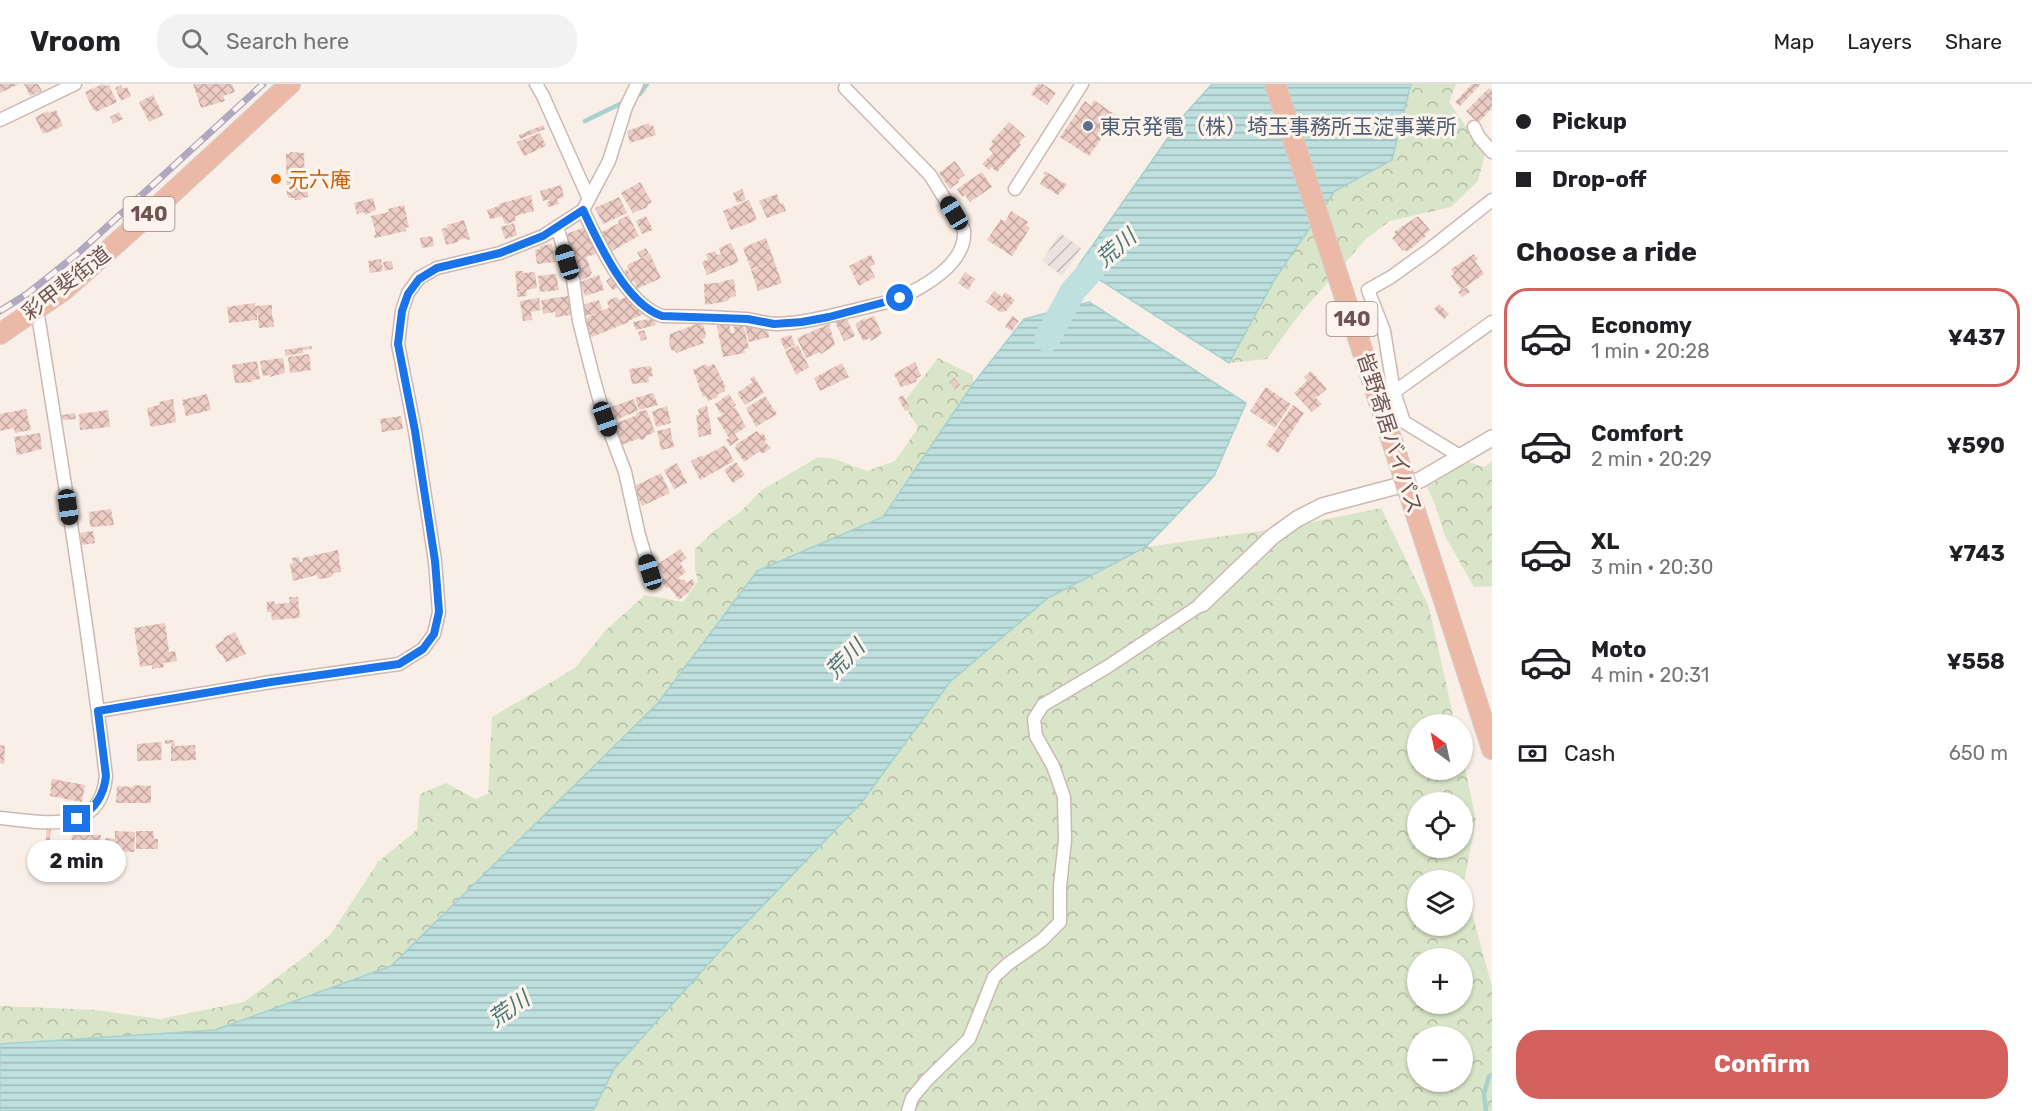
<!DOCTYPE html>
<meta charset="utf-8">
<style>
:root{--surface:#fff;--page:#f2f2f2;--text:#202124;--muted:#757577;--line:#e0e0e0;--accent:#d3615d}
body{margin:0;font-family:Rubik,"Noto Sans JP",sans-serif;background:var(--page);color:var(--text);height:100vh;display:flex;flex-direction:column;font-size:22px;white-space:nowrap}
*{box-sizing:border-box;margin:0}
p{font-size:20px;color:var(--muted)}
.icon{flex:none;width:33px;height:33px;fill:none;stroke:currentColor;stroke-width:2;stroke-linecap:round;stroke-linejoin:round}
.map{position:relative;flex:1;overflow:hidden}
.details{display:flex;flex-direction:column;background:var(--surface);width:540px}
.details>*{flex:none}
.banner{display:grid;align-content:center;height:132px;padding:0 24px;background:var(--surface)}
.needle{width:39px;rotate:327deg}
.tools{position:absolute;left:1407px;top:630px;display:grid;gap:12px}
.tools a{display:grid;place-items:center;width:66px;height:66px;border-radius:50%;background:var(--surface);box-shadow:0 2px 4px #0004;font-size:30px}
.end{position:absolute;width:27px;height:27px;margin:-14px;border:8px solid #1a73e8;background:#fff;box-shadow:0 0 0 3px #fff}
.from{border-radius:50%}
.bubble{position:absolute;height:42px;border-radius:21px;background:var(--surface);box-shadow:0 2px 4px #0004;font-size:20px;font-weight:700;line-height:42px;text-align:center}
.car{position:absolute;width:18px;height:36px;margin:-18px -9px;border-radius:8px;box-shadow:0 0 4px 2px #0007;background:linear-gradient(#222 24%,#8ab4d8 0 40%,#222 0 76%,#8ab4d8 0 86%,#222 0)}
.banner b{display:flex;align-items:center;gap:21px;height:57px;font-size:22px}
.banner b+b{border-top:2px solid var(--line)}
.banner i{width:15px;height:15px;background:var(--text)}
ul{padding:0;list-style:none}
li{display:flex;align-items:center;gap:18px;height:99px;margin:0 12px 9px;padding:0 12px;border:3px solid transparent;border-radius:24px}
li div{flex:1}
li b{display:block;font-size:22px}
li em{font-style:normal;font-weight:700}
li.on{border-color:var(--accent)}
li>.icon{width:54px;height:54px;stroke-width:1.5}
h2{padding:0 24px;font-size:27px;line-height:72px}
.pay{display:flex;align-items:center;gap:15px;height:66px;padding:0 24px;font-size:22px}
.pay p{margin-inline-start:auto}
.cta{display:flex;gap:12px;margin-top:auto;padding:12px 24px}
.cta a{flex:1;height:69px;border-radius:24px;background:var(--accent);color:#fff;font-size:24px;font-weight:700;line-height:69px;text-align:center}
header{display:flex;align-items:center;gap:36px;box-sizing:border-box;height:84px;padding:0 30px;background:var(--surface);border-bottom:2px solid var(--line)}
header strong{font-size:28px}
nav{display:flex;gap:33px;margin-inline-start:auto;font-size:21px}
.search{width:420px;height:54px;background:var(--page);display:flex;align-items:center;gap:15px;box-sizing:border-box;padding:0 21px;border-radius:24px;color:var(--muted);font-size:22px}
main{display:flex;flex:1;min-height:0}
.map>svg:first-child{display:block}
</style>
<header>
<strong>Vroom</strong>
<div class="search"><svg class="icon" aria-label="search" viewBox="0 0 24 24"><circle cx="10" cy="10" r="6"/><path d="M15 15l6 6"/></svg>Search here</div>
<nav><a>Map</a><a>Layers</a><a>Share</a></nav>
</header>
<main>
<div class="map">
<svg width="1492" height="1027" viewBox="0 0 1492 1027">
<defs>
<pattern id="industrial-furrows" width="10" height="10" patternUnits="userSpaceOnUse" patternTransform="scale(1.5)"><rect width="10" height="10" fill="#eae3e0"/><path d="M-1 1l2-2M0 10L10 0M9 11l2-2" fill="none" stroke="#c2bbb8"/></pattern>
<pattern id="forest-crowns" width="20" height="18" patternUnits="userSpaceOnUse" patternTransform="scale(1.5)"><rect width="20" height="18" fill="#d9e5c8"/><path d="M2 6a3 3 0 1 1 6 0M12 15a3 3 0 1 1 6 0" fill="none" stroke="#b4bca5"/></pattern>
<pattern id="water-rules" width="6" height="5" patternUnits="userSpaceOnUse" patternTransform="scale(1.5)"><rect width="6" height="5" fill="#bee0df"/><path d="M0 2.5h6" fill="none" stroke="#9fb8b7"/></pattern>
<pattern id="building-cross-hatch" width="8" height="8" patternUnits="userSpaceOnUse" patternTransform="scale(1.5)"><rect width="8" height="8" fill="#ebcbc3"/><path d="M0 0l8 8M0 8l8-8" fill="none" stroke="#c3a7a1"/></pattern>
</defs>
<rect width="100%" height="100%" fill="#f9efe7"/>
<path fill="url(#industrial-furrows)" d="M1060 149 1081 164 1062 192 1042 177Z"/>
<path fill="url(#forest-crowns)" fill-rule="evenodd" d="M1411 0H1456L1449 18 1485 70 1478 97 1451 123 1390 137 1367 154 1298 232 1267 275 1229 279 1275 195 1335 107 1392 76Z
M938 274 973 291V300L883 433 757 487 658 619 391 882 215 946 0 960V922L96 926 160 935 244 918 307 871 331 850 378 778 417 746 420 710 446 699 475 715 488 710 492 633 575 584 605 547 645 511 683 518 698 497 695 486V465L714 447 740 428 762 406 818 373 835 375 867 387 895 377 918 344 903 319Z
M1461 376 1485 383 1492 377V502L1474 503 1445 452 1436 423 1427 403 1446 390Z
M1381 424 1429 523 1455 640H1418V686H1462L1463 674 1476 736 1464 799 1492 903V1027H593L614 985 730 856 862 718 950 598 1048 514 1146 463 1287 443ZM1418 718H1462V764H1418ZM1418 796H1462V842H1418ZM1418 874H1462V920H1418ZM1418 952H1462V998H1418Z"/>
<path fill="url(#water-rules)" stroke="#a6d1cf" stroke-width="1.5" d="M1212 0H1411L1392 76 1335 107 1275 195 1229 279 1078 182 1184 31Z
M1089 218 1246 319 1214 392 1146 463 1048 514 950 598 862 718 730 856 614 985 593 1027H0V960L215 946 391 882 658 619 757 487 883 433 973 300 1024 235Z"/>
<g fill="none" stroke-linecap="round" stroke-linejoin="round">
<path stroke="#a6d1cf" stroke-width="4.5" d="M633 13 640 10 647 0
M585 37 626 17
M1486 1027 1484 1010 1489 992"/>
<path stroke="#bee0df" stroke-width="26" d="M1047 255 1073 207 1112 163"/>
</g>
<path fill="url(#building-cross-hatch)" d="M0 0H19L0 9Z
M24 0H38L42 7 30 12Z
M103 0 106 2 109 1 117 18 96 28 95 25 93 26 85 8Z
M193 0H232L235 8 223 12 225 17 201 24Z
M1038 0H1043L1056 9 1047 21 1031 10Z
M1472 0H1481L1460 22 1455 18Z
M121 1 123 5 127 3 131 12 121 17 115 4Z
M1489 4 1492 6V24L1478 39 1466 27Z
M153 11 163 31 149 38 139 18Z
M1094 16 1117 32 1089 72 1060 53 1085 17 1091 22Z
M56 26 63 42 43 50 35 33 48 27 49 29Z
M119 28 123 35 113 40 110 33Z
M1009 38 1025 52 1019 59 1021 61 997 88 991 83 989 86 982 80 993 69 989 65 993 60 991 58Z
M649 39 650 42 653 41 656 51 630 59 627 47Z
M543 41 545 45 520 55 519 51Z
M540 49 546 62 524 72 517 58Z
M290 68 304 69 305 101H307L308 113 301 114V116H295V114H289L287 111 286 70H290Z
M955 77 965 91 958 96 959 98 950 105 939 89Z
M1045 87 1067 101 1058 111 1040 100 1045 91 1043 90Z
M982 88 992 103 970 118 965 111 962 113 957 105Z
M640 98 652 118 647 121 648 123 633 129 621 109Z
M561 101 564 113 557 115 559 120 548 123 547 118 550 117 549 115 543 117 540 107Z
M742 105 746 116 737 119 733 109Z
M777 110 780 120 783 119 786 127 767 134 759 117Z
M531 111 534 127 515 132 516 137 505 140 502 132 490 135 487 126 499 122V120Z
M619 113 627 129 603 140 595 124Z
M373 114 376 126 365 131 364 128 357 130 354 119Z
M749 116 757 136 731 146 723 127Z
M404 121 409 143 405 144 406 147 375 154 374 151 376 150 371 132 389 128 388 125Z
M1011 127 1028 138 1026 141 1030 144 1012 172 987 156 1001 135 1005 138Z
M628 131 639 152 610 168 600 149 619 139 618 137Z
M646 132 653 146 642 150 636 137Z
M1418 132 1430 146 1424 151 1426 152 1407 168 1405 166 1403 167 1392 154 1396 150 1394 148Z
M464 136 470 155 467 156 466 154 459 156 458 158 446 161 442 145 448 143 447 141Z
M514 139 517 151 505 155 501 143Z
M586 139 596 170 586 173 592 189 590 190 591 192 581 196 576 177 573 178 563 151 583 144 582 141Z
M432 152 434 162 422 164 420 154Z
M766 154 782 199 758 207 751 186 772 178 751 185 743 164Z
M731 159 739 178 707 191 702 178 708 175 706 170 715 167 717 171 721 170 719 164Z
M552 160 555 178 537 180 535 166 540 165V162Z
M646 164 649 170 640 174 637 168Z
M650 170 661 194 637 205 634 197 631 199 624 187 627 185 633 195 627 181Z
M1474 170 1478 175 1475 177 1484 190 1461 206 1451 192 1454 190 1451 185Z
M871 171 875 180 870 183 875 193 859 202 849 182Z
M381 175 383 187 370 189 368 177Z
M392 177 393 185 385 187 383 178Z
M515 187H523V189L535 188 537 204 526 206 527 212 517 213V208L524 207H517Z
M965 188 975 195 968 206 958 199Z
M556 190 559 206 540 208 538 192Z
M615 190 622 199 613 206 606 197Z
M599 191 604 206 585 212 580 198Z
M734 195 736 212 729 214 728 217 705 221 704 200 724 198V197Z
M1467 203 1470 208 1462 213 1458 208Z
M994 207 1002 213 1005 208 1015 216 1006 227 1000 228 986 218Z
M631 211 635 214 640 226 642 225 646 229 628 237 629 238 589 254 582 236 595 230 585 232 582 221 599 216 602 225 600 226V227L609 224 607 217 617 213 619 216Z
M568 212 571 231 556 233 555 228 543 230 541 216Z
M539 214 541 226 531 228 532 236 523 237 520 217Z
M255 219V222L272 221V233L273 232 274 241 273 243 259 244 257 226V236L229 239 227 223Z
M1439 220 1449 230 1444 235 1434 225Z
M874 232 882 250 871 257 870 254 863 257 855 240 865 234V236Z
M1012 232 1019 237 1012 247 1005 243Z
M846 233 855 252 844 257 835 238Z
M654 234 656 241 636 246 633 238Z
M702 238 706 250 705 254 702 255 704 259 676 269 675 266 672 267 669 259 670 250Z
M729 239 731 249H735L733 243 743 240 749 264 744 265 745 269 723 273 717 242Z
M744 240 767 243 769 253 749 258Z
M829 240 835 261 821 270 820 268 806 274 797 254Z
M644 246 647 255 641 257 638 248Z
M791 251 795 261 785 266 780 255Z
M798 261 809 283 796 291 785 267Z
M311 262 312 265 302 266 303 269 285 272V266Z
M309 270 311 286 290 289 288 273Z
M283 274 285 289 270 293V291L263 292 260 277Z
M257 277 260 295 252 296 253 298 235 299 232 281Z
M915 278 921 292 916 295 917 297 906 302 905 301 901 303 894 290Z
M842 279 849 293 820 307 814 294Z
M706 280 707 283 714 280 726 303 724 304 725 307 717 311 718 313 708 317 706 312 703 313 693 286Z
M651 282 653 292 648 293 649 298 632 300 629 285Z
M1311 287 1327 305 1316 314 1322 320 1312 328 1294 309 1307 297 1304 293Z
M754 292 764 309 745 321 737 309 753 298 750 295Z
M954 294 960 301 955 305 949 299Z
M1266 303 1291 320 1275 344 1250 327Z
M653 309 658 321 639 326 635 314Z
M207 310 211 326 186 332 182 316Z
M729 310 736 321 729 326 735 323 746 343 735 350 739 356 730 362 726 356 729 354 717 334 727 328 721 330 715 320Z
M903 311 910 324 905 327 898 314Z
M765 312 777 330 756 343 746 324Z
M173 315 176 338 152 343 150 341 147 324 160 321 159 318Z
M634 315 638 327 615 336 611 323Z
M1293 321 1304 329 1278 369 1266 361Z
M667 322 671 339 656 343 652 327Z
M707 322 712 350 699 353 696 331H699L698 325Z
M26 325 31 346 15 349 14 344 0 347V330Z
M108 326 110 343 80 346 79 330Z
M644 326 647 327 655 348 646 352V354L641 356 640 354 621 361 612 341 637 331 636 330 639 328 640 332 639 328Z
M75 329 76 335 63 336 62 331Z
M401 332 403 345 382 348 380 335Z
M670 344 674 363 661 366 657 347Z
M757 347 760 351 763 349 767 356 764 357 771 364 762 370 760 367 744 378 735 364 737 362 735 361Z
M40 349 42 365 17 371 14 353Z
M725 361 734 377 700 396 691 377 702 371 703 373Z
M736 378 745 391 733 399 724 386Z
M677 379 687 399 674 405 664 386Z
M661 389 670 409 642 422 633 403Z
M111 425 114 441 90 443 89 428Z
M93 447 95 459 82 461 80 449Z
M680 465 687 474 680 479 686 488 678 494 680 496 684 495 687 499 692 495 695 499 688 509 679 516 669 503 667 505 661 497 666 493 657 481Z
M338 466 341 488 333 489V492L328 494 318 495 317 491 293 497 290 480 293 479 292 474 299 473 300 478H303L302 474Z
M289 513H298L300 534 272 536 271 528H267V518L274 517 275 520 290 519Z
M165 539 169 568 175 567 177 577 163 579 164 583 152 585V581L140 583 134 544Z
M235 548 246 570 226 578 222 570 220 571 215 561 224 556 223 554Z
M165 656H174L175 662 195 661 196 676 171 677V659L165 660Z
M161 658 162 676 137 677V660Z
M0 661 5 662 4 680 0 679Z
M52 695 85 701 82 718 50 712Z
M134 701 151 702V719H116L117 702 134 703Z
M47 745 51 746 49 762H45Z
M115 747 135 748 134 768 104 767 105 754 115 755Z
M136 747H153L154 755H158V765H136Z
M72 750 101 751 100 783 70 782Z
M102 781H111L110 798 102 797Z"/>
<g fill="none" stroke-linecap="round" stroke-linejoin="round">
<g stroke="#ccb8b2" stroke-width="15">
<path id="minor" d="M536 0 543 12 589 115
M0 36 75 0
M1474 43 1479 53 1492 68
M1015 105 1082 0
M583 126C598 158 626 220 662 232 690 232 717 233 745 235 755 236 766 240 776 240 807 239 837 230 867 223 878 220 891 218 902 213 927 201 967 178 964 146L930 91 845 4
M557 143 573 195 579 237 594 296 605 335 625 388 639 451 650 488
M1394 308 1492 238
M1460 372 1404 338 1394 308 1384 247 1368 206 1391 193 1430 165 1492 116
M98 627 271 598 399 580 423 565 434 550 439 528 435 477 415 347 398 260 402 227 408 209 419 194 437 184 500 169 543 152 583 126 609 77 626 23 637 0
M0 734C42 738 101 752 106 692 87 536 62 380 37 225
M908 1027 912 1014 927 996 969 955 994 893 1008 880 1042 856 1060 838V802L1065 756 1064 713 1053 682 1036 652 1034 635 1043 621 1107 583 1202 520"/>
</g>
<g stroke="#ccb8b2" stroke-width="18">
<path id="tertiary" d="M1202 520 1272 453 1297 435 1322 422 1420 396 1492 354"/>
</g>
<g stroke="#d4ccca" stroke-width="22">
<path id="trunk" d="M0 250 64 206 158 122 290 0
M1429 470 1492 665"/>
</g>
<use href="#minor" stroke="#fff" stroke-width="12"/>
<use href="#tertiary" stroke="#fff" stroke-width="15"/>
<use href="#trunk" stroke="#edb9a7" stroke-width="20"/>
<g stroke="#b0a7c1" stroke-width="7">
<path id="rail" d="M0 227 27 210 77 170 263 0"/>
</g>
<use href="#rail" stroke="#fcf4ed" stroke-width="4.5" stroke-dasharray="14" stroke-linecap="butt"/>
<g stroke="#d4ccca" stroke-width="22" stroke-linecap="butt">
<path id="trunk-bridge" d="M1275 0 1429 470"/>
</g>
<use href="#trunk-bridge" stroke="#edb9a7" stroke-width="20"/>
</g>
<g fill="none" stroke-linecap="round" stroke-linejoin="round">
<path stroke="#1a73e8" stroke-width="8" d="M77 735C94 726 104 711 106 692L98 627 271 598 399 580 423 565 434 550 439 528 435 477 415 347 398 260 402 227 408 210 419 195 437 184 500 169 543 152 583 126C598 158 626 220 662 232L748 235 774 240 802 238 829 233 900 214"/>
</g>
<circle fill="#5c6f8a" stroke="#fcf4ed" stroke-width="2" cx="1088" cy="42" r="6"/>
<circle fill="#e8710a" stroke="#fcf4ed" stroke-width="2" cx="276" cy="95" r="6"/>
<g text-anchor="middle" dominant-baseline="central" stroke-width="6" stroke-linejoin="round" paint-order="stroke">
<g fill="#fcf4ed" stroke="#9a847e" stroke-width="1.5">
<rect x="123.5" y="113" width="51" height="34" rx="4.5"/>
<rect x="1326.5" y="218" width="51" height="34" rx="4.5"/>
</g>
<g font-size="20" font-weight="bold" fill="#70544f">
<text x="149" y="130">140</text>
<text x="1352" y="235">140</text>
</g>
<g font-size="21" fill="#4e5e75" stroke="#fcf4ed" text-anchor="start">
<text x="1100" y="42">東京発電（株）埼玉事務所玉淀事業所</text>
</g>
<g font-size="21" fill="#c56008" stroke="#fcf4ed" text-anchor="start">
<text x="288" y="95">元六庵</text>
</g>
<g font-size="21" fill="#70544f" stroke="#fcf4ed">
<text transform="translate(66 199) rotate(-38)">彩甲斐街道</text>
<text transform="translate(1390 349) rotate(72)">皆野寄居バイパス</text>
</g>
<g font-size="22" font-style="italic" fill="#487978" stroke="#fcf4ed">
<text transform="translate(1116 164) rotate(-41)">荒川</text>
<text transform="translate(845 575) rotate(-46)">荒川</text>
<text transform="translate(509 925) rotate(-35)">荒川</text>
</g>
</g>
</svg>
<div class="tools">
<a><svg class="needle" viewBox="-14 -14 28 28"><path d="M0-13l5 13h-10z" fill="#e53935"/><path d="M0 13l5-13h-10z" fill="#757577"/></svg></a>
<a><svg class="icon" aria-label="locate" viewBox="0 0 24 24"><circle cx="12" cy="12" r="6"/><path d="M12 2v4M12 18v4M2 12h4M18 12h4"/></svg></a>
<a><svg class="icon" aria-label="layers" viewBox="0 0 24 24"><path d="M12 4l9 5-9 5-9-5zM3 14l9 5 9-5"/></svg></a>
<a>+</a>
<a>−</a>
</div>
<i class="end from" style="left:900px;top:214px"></i>
<i class="end" style="left:77px;top:735px"></i>
<div class="bubble" style="left:27px;top:756px;width:99px">2 min</div>
<i class="car" style="left:954px;top:129px;rotate:329deg"></i>
<i class="car" style="left:567px;top:178px;rotate:343deg"></i>
<i class="car" style="left:605px;top:335px;rotate:160deg"></i>
<i class="car" style="left:68px;top:423px;rotate:172deg"></i>
<i class="car" style="left:650px;top:488px;rotate:343deg"></i>
</div>
<section class="details">
<div class="banner">
<b><i class="from"></i>Pickup</b>
<b><i></i>Drop-off</b>
</div>
<h2>Choose a ride</h2>
<ul>
<li class="on"><svg class="icon" aria-label="car" viewBox="0 0 24 24"><path d="M5 17H2v-5l4-1 3-4h7l3 4 3 1v5h-3M9 17h6M6 11h13"/><circle cx="7" cy="17" r="2"/><circle cx="17" cy="17" r="2"/></svg><div><b>Economy</b><p>1 min · 20:28</p></div><em>¥437</em></li>
<li><svg class="icon" aria-label="car" viewBox="0 0 24 24"><path d="M5 17H2v-5l4-1 3-4h7l3 4 3 1v5h-3M9 17h6M6 11h13"/><circle cx="7" cy="17" r="2"/><circle cx="17" cy="17" r="2"/></svg><div><b>Comfort</b><p>2 min · 20:29</p></div><em>¥590</em></li>
<li><svg class="icon" aria-label="car" viewBox="0 0 24 24"><path d="M5 17H2v-5l4-1 3-4h7l3 4 3 1v5h-3M9 17h6M6 11h13"/><circle cx="7" cy="17" r="2"/><circle cx="17" cy="17" r="2"/></svg><div><b>XL</b><p>3 min · 20:30</p></div><em>¥743</em></li>
<li><svg class="icon" aria-label="car" viewBox="0 0 24 24"><path d="M5 17H2v-5l4-1 3-4h7l3 4 3 1v5h-3M9 17h6M6 11h13"/><circle cx="7" cy="17" r="2"/><circle cx="17" cy="17" r="2"/></svg><div><b>Moto</b><p>4 min · 20:31</p></div><em>¥558</em></li>
</ul>
<div class="pay"><svg class="icon" aria-label="cash" viewBox="0 0 24 24"><path d="M3 7h18v10H3z"/><circle cx="12" cy="12" r="2"/></svg>Cash<p>650 m</p></div>
<div class="cta"><a>Confirm</a></div>
</section>
</main>
